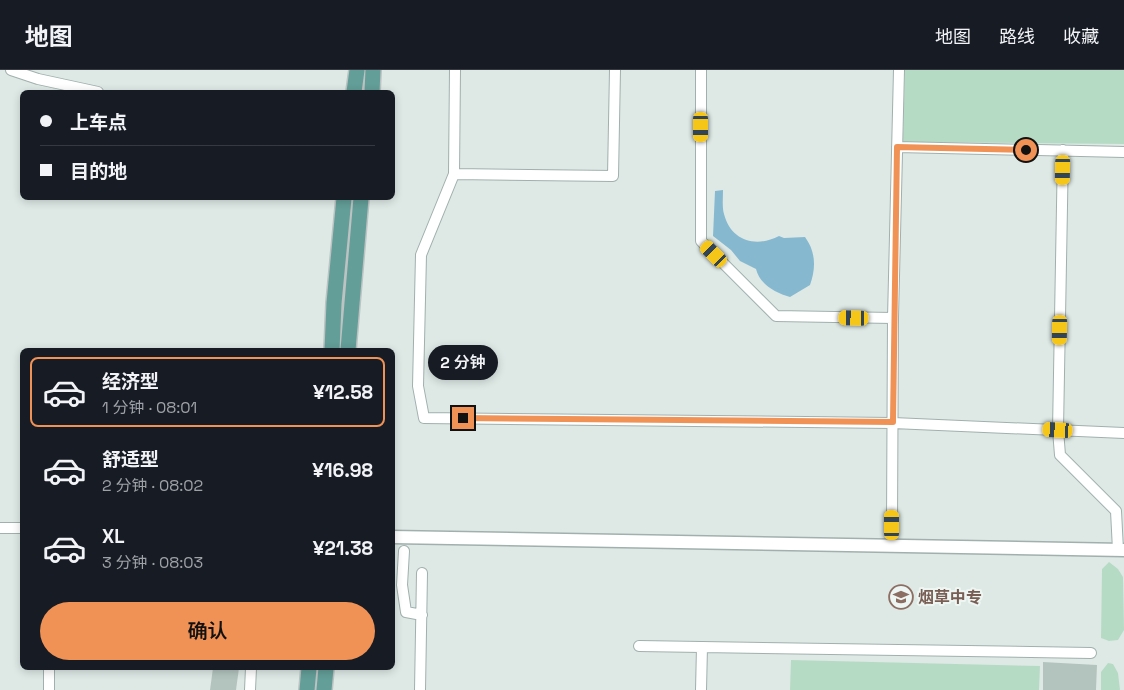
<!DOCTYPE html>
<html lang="zh">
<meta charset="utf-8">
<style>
:root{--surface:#171b24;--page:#20242c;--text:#f1f3f6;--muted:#9ea1a6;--line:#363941;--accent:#f09255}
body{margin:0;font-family:"Space Grotesk","Noto Sans SC",sans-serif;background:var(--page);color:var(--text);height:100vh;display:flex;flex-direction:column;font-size:19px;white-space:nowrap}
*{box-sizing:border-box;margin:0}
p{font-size:16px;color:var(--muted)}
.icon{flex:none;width:28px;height:28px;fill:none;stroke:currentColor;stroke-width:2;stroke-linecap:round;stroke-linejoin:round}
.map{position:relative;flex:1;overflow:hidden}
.sheet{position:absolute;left:20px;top:278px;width:375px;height:322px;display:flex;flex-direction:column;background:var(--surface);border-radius:8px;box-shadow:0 2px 8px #0003}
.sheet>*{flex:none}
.top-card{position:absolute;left:20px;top:20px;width:375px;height:110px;border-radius:8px;box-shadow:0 2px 8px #0003;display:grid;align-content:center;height:110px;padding:0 20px;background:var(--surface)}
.end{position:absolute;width:22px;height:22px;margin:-11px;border:6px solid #f09255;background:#111;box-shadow:0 0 0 2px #111}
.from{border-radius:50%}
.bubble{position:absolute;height:35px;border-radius:18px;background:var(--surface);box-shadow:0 2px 8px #0003;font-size:16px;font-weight:600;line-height:35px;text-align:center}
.car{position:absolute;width:15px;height:30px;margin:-15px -8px;border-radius:6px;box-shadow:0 0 4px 1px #0007;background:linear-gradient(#f5c518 24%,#345 0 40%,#f5c518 0 76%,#345 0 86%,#f5c518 0)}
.top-card b{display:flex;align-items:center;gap:18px;height:48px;font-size:19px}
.top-card b+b{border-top:1px solid var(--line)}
.top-card i{width:12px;height:12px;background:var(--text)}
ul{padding:9px 0 0;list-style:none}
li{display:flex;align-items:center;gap:15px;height:70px;margin:0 10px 8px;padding:0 10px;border:2px solid transparent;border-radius:8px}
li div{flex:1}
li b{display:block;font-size:19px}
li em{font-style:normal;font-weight:600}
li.on{border-color:var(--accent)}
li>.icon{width:45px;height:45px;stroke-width:1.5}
.button{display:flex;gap:10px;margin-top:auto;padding:10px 20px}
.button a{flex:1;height:58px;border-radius:30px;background:var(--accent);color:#111;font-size:20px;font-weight:600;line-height:58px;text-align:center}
header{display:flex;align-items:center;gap:30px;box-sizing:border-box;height:70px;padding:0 25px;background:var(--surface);border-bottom:1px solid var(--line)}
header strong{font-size:24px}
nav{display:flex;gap:28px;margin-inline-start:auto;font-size:18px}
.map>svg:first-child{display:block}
</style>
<header>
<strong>地图</strong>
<nav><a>地图</a><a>路线</a><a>收藏</a></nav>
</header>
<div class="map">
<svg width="1124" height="620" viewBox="0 0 1124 620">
<rect width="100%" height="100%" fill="#dee9e6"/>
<path fill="#b6dbc5" d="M905 0H1124V74L903 72Z
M1109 492 1118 499 1123 507 1124 560 1118 570 1109 571 1101 568 1102 499Z
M791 590 1040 596 1039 620H790Z
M1108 593 1113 594 1118 603 1120 620H1101V602Z"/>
<path fill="#86b9cf" d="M723 120C723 128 722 137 724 144 731 171 756 178 779 166L784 168 805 167C816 182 816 198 810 215L790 227C776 223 760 215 756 199L740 191 731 180 713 166 715 121Z"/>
<path fill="#b3c4bf" d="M1043 592 1097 595 1096 620H1043Z
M213 598H239L236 620H210Z"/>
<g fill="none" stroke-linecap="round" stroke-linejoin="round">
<g stroke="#a1b0ad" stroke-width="12">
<path id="minor" d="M11 0 38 9 98 22
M455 0 454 104 421 185 418 316 424 348 893 353 1124 363
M701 0V171L776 246 893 248
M897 77 1124 82
M1063 80 1058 360 1060 385 1116 441 1118 480
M454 104 613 106 615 0
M892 455 893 248 899 0
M0 458H22
M404 481 402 515 406 542 422 545
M639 576 1091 583
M49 620V598
M250 620 251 598
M420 620 422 503
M701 620 702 577"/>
</g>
<g stroke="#a1b0ad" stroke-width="15">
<path id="tertiary" d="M392 467 1124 480"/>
</g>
<g stroke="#bcc3c2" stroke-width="18">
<path id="primary" d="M354 22 357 0
M372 22 373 0
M332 280 334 233 344 128
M348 280 361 128
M307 620 309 598
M324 620 326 598"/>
</g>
<use href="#minor" stroke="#fff" stroke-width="10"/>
<use href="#tertiary" stroke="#fff" stroke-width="12"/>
<use href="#primary" stroke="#639e98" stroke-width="15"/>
</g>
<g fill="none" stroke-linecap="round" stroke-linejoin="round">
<path stroke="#f09255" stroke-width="6" d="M463 348 893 352 897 77 1026 80"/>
</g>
<defs>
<g id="school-ring" transform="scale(1.25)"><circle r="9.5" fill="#eef6f3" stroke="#8d6e63" stroke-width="1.5"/><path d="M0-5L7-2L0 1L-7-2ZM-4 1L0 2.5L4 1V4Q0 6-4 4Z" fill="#8d6e63"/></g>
</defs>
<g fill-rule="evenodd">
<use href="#school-ring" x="901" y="527"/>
</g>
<g text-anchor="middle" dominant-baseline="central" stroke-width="4" stroke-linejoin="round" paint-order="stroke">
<g font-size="16" font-weight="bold" fill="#785e54" stroke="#eef6f3" text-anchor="start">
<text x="918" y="527">烟草中专</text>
</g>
</g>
</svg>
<i class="end from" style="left:1026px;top:80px"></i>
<i class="end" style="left:463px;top:348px"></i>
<div class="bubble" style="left:428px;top:275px;width:70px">2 分钟</div>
<i class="car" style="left:701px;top:57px;rotate:180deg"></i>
<i class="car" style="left:1063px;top:100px;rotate:181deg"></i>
<i class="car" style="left:714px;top:184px;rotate:315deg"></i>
<i class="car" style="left:854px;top:248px;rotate:271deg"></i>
<i class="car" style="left:1060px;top:260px;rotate:181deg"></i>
<i class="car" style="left:1058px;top:360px;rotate:273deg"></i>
<i class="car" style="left:892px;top:455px;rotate:0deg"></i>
<div class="top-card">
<b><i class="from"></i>上车点</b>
<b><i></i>目的地</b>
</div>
<section class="sheet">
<ul>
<li class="on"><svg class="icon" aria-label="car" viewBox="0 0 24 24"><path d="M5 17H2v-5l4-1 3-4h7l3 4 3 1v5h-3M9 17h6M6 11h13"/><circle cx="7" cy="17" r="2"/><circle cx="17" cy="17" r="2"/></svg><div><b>经济型</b><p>1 分钟 · 08:01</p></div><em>¥12.58</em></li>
<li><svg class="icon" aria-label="car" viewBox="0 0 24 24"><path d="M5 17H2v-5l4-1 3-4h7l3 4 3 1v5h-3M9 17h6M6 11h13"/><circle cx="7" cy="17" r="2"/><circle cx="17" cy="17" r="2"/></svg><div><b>舒适型</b><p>2 分钟 · 08:02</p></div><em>¥16.98</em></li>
<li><svg class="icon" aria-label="car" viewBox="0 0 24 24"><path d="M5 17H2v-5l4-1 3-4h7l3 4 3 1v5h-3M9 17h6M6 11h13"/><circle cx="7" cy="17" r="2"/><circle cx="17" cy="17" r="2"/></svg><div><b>XL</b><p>3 分钟 · 08:03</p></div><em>¥21.38</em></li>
</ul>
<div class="button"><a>确认</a></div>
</section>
</div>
